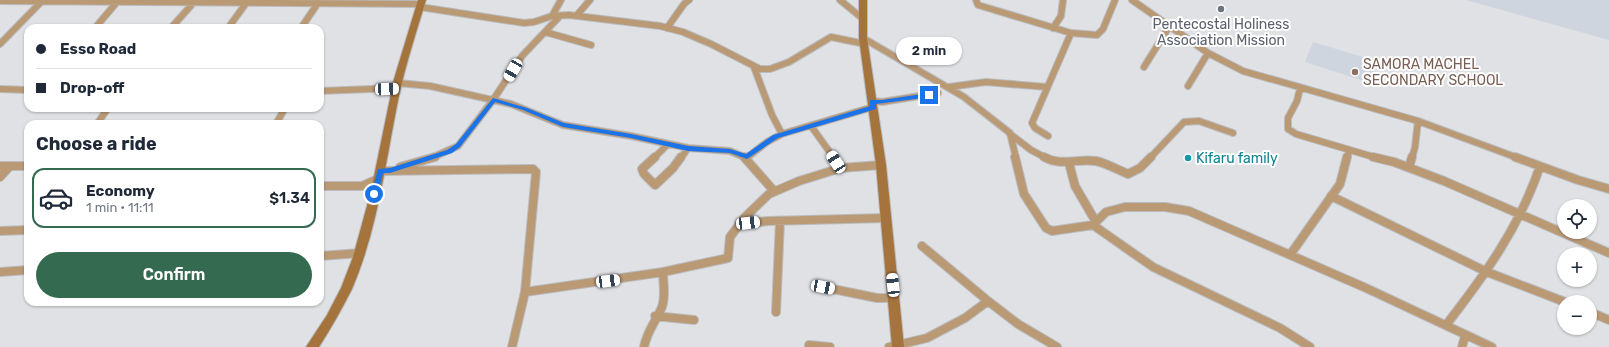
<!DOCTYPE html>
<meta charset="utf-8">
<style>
:root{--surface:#fff;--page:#f2f2f3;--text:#1f2937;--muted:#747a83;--line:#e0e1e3;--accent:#346a50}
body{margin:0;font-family:Rubik,sans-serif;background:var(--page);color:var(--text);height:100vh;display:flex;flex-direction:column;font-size:15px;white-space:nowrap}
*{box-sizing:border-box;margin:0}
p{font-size:13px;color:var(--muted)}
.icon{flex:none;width:22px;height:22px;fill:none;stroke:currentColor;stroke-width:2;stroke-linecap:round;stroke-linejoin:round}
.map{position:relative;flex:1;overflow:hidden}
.sheet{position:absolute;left:24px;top:120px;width:300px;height:186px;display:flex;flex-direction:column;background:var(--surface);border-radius:12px;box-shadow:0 1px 3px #0004}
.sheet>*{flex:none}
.top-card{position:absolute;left:24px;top:24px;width:300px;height:88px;border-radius:12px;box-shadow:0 1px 3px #0004;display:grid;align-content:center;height:88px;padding:0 12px;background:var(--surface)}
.buttons{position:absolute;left:1557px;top:199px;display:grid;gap:8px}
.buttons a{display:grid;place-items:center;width:40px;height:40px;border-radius:50%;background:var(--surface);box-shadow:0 1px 3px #0004;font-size:20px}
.end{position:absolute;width:18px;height:18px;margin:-9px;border:5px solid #1a73e8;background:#fff;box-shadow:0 0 0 2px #fff}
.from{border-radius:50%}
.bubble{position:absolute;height:28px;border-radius:14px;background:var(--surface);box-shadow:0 1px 3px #0004;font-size:13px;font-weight:600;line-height:28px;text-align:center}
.car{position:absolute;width:12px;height:24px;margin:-12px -6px;border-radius:5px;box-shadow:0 0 3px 1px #0007;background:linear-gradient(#fff 24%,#345 0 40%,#fff 0 76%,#345 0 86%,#fff 0)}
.top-card b{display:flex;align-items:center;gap:14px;height:38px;font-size:15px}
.top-card b+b{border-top:1px solid var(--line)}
.top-card i{width:10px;height:10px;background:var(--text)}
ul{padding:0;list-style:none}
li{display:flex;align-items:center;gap:12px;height:60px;margin:0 8px 6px;padding:0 4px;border:2px solid transparent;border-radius:12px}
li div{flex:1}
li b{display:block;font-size:15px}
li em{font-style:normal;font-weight:600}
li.selected{border-color:var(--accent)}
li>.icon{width:36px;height:36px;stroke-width:1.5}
h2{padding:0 12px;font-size:18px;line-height:48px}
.action{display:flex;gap:8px;margin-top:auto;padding:8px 12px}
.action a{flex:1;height:46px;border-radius:24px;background:var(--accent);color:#fff;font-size:16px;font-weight:600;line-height:46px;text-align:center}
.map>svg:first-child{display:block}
</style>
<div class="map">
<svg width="1609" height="347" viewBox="0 0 1609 347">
<rect width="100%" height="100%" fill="#dfe1e4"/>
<path fill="#ced5de" d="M1466 0H1609V40Z
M1313 42 1376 61 1370 83 1305 62Z"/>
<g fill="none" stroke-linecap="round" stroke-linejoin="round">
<g stroke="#babcbf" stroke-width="8">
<path id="street-far1" d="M840 0 863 19
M976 0 978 5 1071 33 1097 35 1103 29 1115 0
M1132 0 1208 53 1243 71 1418 121 1518 158
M0 1 421 4
M420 7 524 23 534 22 552 16 569 15 660 26 683 32 711 44 760 69H770L789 62 831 37 865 44
M577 15 590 0
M552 16 561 0
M95 28 117 2
M171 28 195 1
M228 28 247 2
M301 28 318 3
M667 28 684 4 689 0
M1053 28 1061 16 1063 0
M545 32 591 45
M863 38 964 97 1010 133 1016 158
M0 44 43 0
M754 67 772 115 782 134
M1144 67 1169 27
M398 83 430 86 511 104 563 125 631 136 688 148 730 151 744 157 749 156 767 142 782 134 873 107
M1188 86 1208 53
M949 87 986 82 1047 87
M1300 88 1297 101 1288 118V129L1296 134 1377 158
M0 89 28 90
M320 91 397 88
M873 101 882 102 938 93
M97 124 108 108
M276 124 285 108
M811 126 834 158
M1010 134 1031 150 1046 158
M1048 136 1035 128 1032 123 1071 33
M431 158 458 146 493 100 522 56 560 16
M654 158 667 145
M681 158 688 148
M1150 158 1184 122 1199 121 1233 133
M1347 158 1349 151
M1412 158 1415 147 1418 121"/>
</g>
<g stroke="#babcbf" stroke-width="10">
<path id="street" d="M655 157 642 169 644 174 655 185 673 168 681 157
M744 157 774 191
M833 157 841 168
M1015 157 1024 194 1046 228 1052 231 1093 225 1106 212 1125 207H1165L1189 211 1366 288 1492 347
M1044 157C1062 167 1077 158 1096 161 1106 163 1118 170 1128 174L1140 168 1151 157
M1373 157 1394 162 1444 181 1609 253
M1515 157 1578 180 1609 189
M1069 163 1075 186 1096 222
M0 166H28
M400 167 435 157
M1409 167 1412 157
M380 171 533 169 536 172 525 292 512 347
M0 177 10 166
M320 186H362L378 179
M1331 196 1487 272 1565 302
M739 224 768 221 886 218
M1093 225 1153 267 1280 328 1310 347
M0 231 28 230
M922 246 988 301
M1290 255 1340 184 1347 157
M320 256 361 253
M0 272 28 270
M823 287 877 298H894
M525 292 663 272
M776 312 780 221
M1590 312 1609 320
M655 316 694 320
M1446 325C1485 275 1520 226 1540 166
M809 345 830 347
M644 347C647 331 656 321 662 307 666 296 663 283 663 272L728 258 730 237 745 217 769 194 799 181 841 168 881 165
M889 347 927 338 965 318 988 301 1018 324 1057 347
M1462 347 1465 336"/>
</g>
<g stroke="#babcbf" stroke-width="2">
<path id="secondary" d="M418 0H426C417 30 407 60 400 91 386 157 379 226 352 289 342 309 331 328 319 347H306L327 315 341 288 353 257 371 191 394 79Z
M859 0H867V38L886 165 904 347H892L876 165 859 38Z"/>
</g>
<use href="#street-far1" stroke="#ba9975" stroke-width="6"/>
<use href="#street" stroke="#ba9975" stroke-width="8"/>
<use href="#secondary" fill="#a5743d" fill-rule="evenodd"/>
</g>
<path fill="#1a73e8" d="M929 93 931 94V97L876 104V109L778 138 747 159 730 153 688 151 631 138 563 127 523 110 495 102 460 147 452 153 390 173H383L378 194 374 197 371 194 378 169 390 168 447 150 456 144 493 98 527 108 564 123 631 134 688 146 730 149 746 154 773 135 870 106V100H882Z"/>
<circle fill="#6b7280" stroke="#fff" stroke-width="1.5" cx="1221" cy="9" r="4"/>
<circle fill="#8d6e63" stroke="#fff" stroke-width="1.5" cx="1355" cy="72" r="4"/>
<circle fill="#0f9aa8" stroke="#fff" stroke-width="1.5" cx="1188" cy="158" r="4"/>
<g text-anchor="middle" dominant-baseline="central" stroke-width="4" stroke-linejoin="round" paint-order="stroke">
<g font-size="14" fill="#5b616d" stroke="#fff">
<text x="1221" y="24">Pentecostal Holiness<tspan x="1221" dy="16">Association Mission</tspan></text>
</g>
<g font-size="14" fill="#785e54" stroke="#fff" text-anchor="start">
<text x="1363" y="64">SAMORA MACHEL<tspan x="1363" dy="16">SECONDARY SCHOOL</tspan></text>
</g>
<g font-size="14" fill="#0d838f" stroke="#fff" text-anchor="start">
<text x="1196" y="158">Kifaru family</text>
</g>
</g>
</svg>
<div class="buttons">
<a><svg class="icon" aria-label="locate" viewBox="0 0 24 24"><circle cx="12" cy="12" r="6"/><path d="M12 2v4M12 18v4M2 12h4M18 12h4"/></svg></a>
<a>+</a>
<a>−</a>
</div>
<i class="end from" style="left:374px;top:194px"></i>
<i class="end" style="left:929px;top:95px"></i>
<div class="bubble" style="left:896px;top:37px;width:66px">2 min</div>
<i class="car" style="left:513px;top:70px;rotate:210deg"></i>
<i class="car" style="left:387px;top:89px;rotate:88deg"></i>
<i class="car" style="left:836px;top:162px;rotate:327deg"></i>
<i class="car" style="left:748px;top:223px;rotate:84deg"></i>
<i class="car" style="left:608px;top:281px;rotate:83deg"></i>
<i class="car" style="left:893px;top:285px;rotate:354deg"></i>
<i class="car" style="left:823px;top:287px;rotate:101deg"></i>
<div class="top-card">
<b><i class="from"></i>Esso Road</b>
<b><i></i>Drop-off</b>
</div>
<section class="sheet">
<h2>Choose a ride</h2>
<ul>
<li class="selected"><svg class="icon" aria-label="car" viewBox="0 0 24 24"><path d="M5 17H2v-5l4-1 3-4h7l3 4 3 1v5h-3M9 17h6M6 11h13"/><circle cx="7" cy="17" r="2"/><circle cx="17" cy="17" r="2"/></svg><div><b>Economy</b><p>1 min · 11:11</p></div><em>$1.34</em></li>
</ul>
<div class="action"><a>Confirm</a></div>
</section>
</div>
